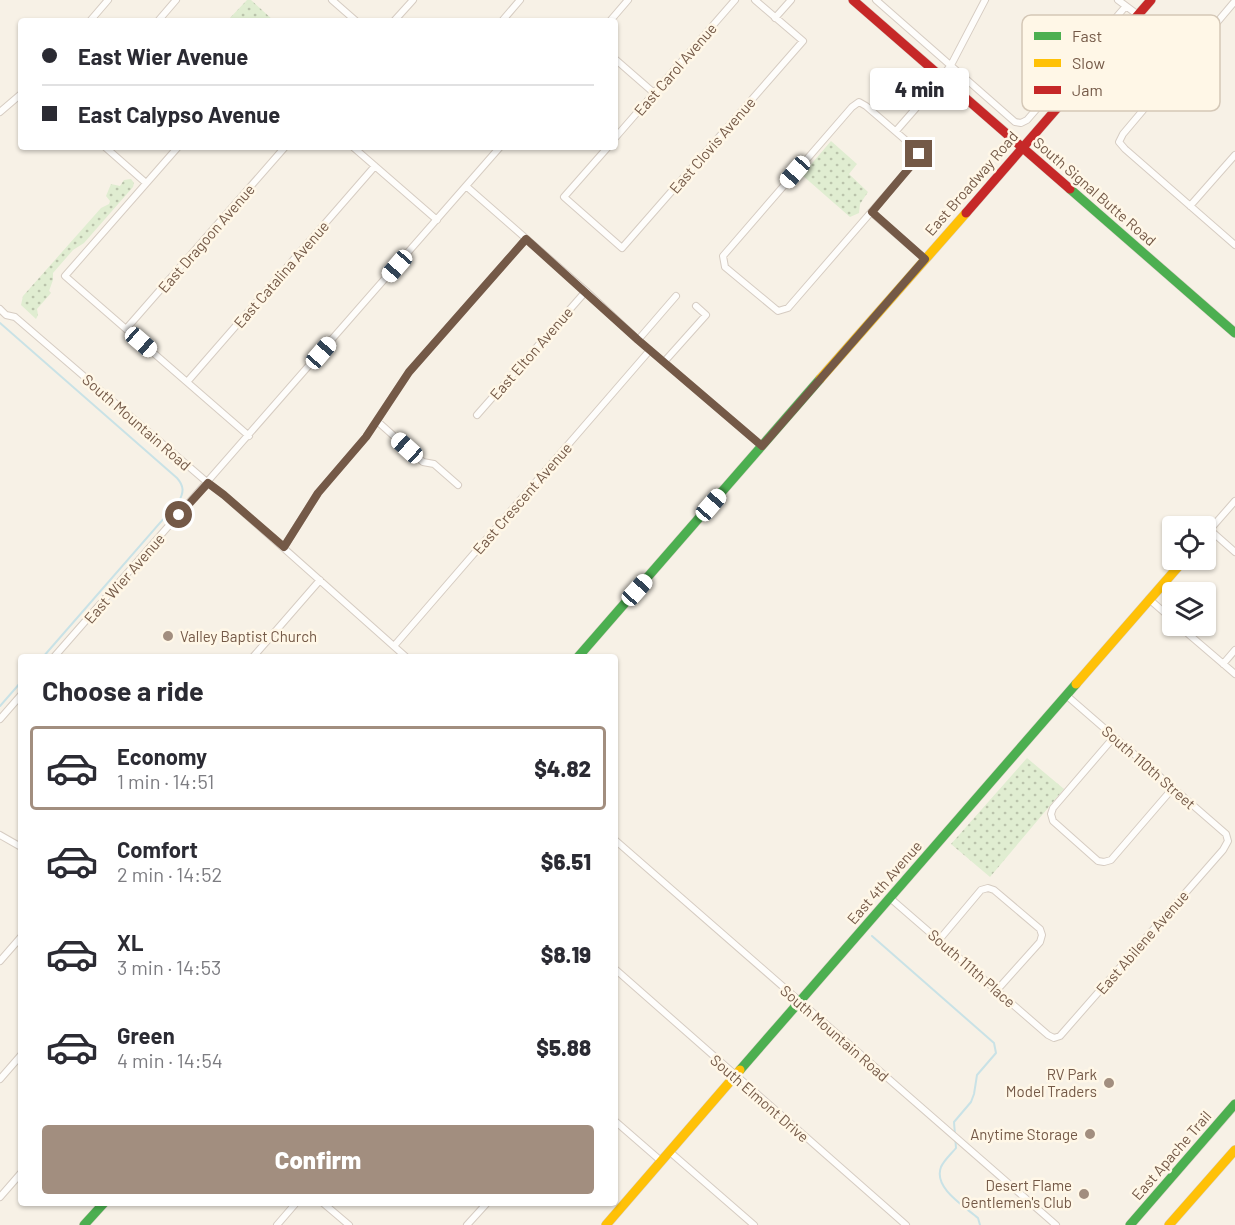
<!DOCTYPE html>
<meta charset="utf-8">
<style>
:root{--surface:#fff;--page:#f7f7f7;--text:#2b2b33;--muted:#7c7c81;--line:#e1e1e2;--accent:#a28e7f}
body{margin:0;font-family:Barlow,sans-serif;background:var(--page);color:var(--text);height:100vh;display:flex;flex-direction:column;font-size:22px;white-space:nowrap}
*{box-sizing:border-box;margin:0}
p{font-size:20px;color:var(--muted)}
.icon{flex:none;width:33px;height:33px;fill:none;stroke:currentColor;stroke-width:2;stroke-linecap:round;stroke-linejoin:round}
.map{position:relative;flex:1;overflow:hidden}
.details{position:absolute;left:18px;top:654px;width:600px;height:552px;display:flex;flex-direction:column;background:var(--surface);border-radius:6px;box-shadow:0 2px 4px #0004}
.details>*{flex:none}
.guide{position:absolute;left:18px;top:18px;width:600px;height:132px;border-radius:6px;box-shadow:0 2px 4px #0004;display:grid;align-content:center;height:132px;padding:0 24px;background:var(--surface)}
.tools{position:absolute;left:1162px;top:516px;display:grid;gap:12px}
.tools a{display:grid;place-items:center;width:54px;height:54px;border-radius:6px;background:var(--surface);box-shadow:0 2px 4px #0004;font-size:30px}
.end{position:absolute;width:27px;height:27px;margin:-14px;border:8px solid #745947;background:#fff;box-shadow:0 0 0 3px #fff}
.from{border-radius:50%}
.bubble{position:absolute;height:42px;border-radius:6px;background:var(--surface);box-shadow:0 2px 4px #0004;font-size:20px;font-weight:800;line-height:42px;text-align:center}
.car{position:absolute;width:18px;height:36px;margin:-18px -9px;border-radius:8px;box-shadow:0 0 4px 2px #0007;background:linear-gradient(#fff 24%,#345 0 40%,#fff 0 76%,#345 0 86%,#fff 0)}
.guide b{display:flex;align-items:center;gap:21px;height:57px;font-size:22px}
.guide b+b{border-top:2px solid var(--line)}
.guide i{width:15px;height:15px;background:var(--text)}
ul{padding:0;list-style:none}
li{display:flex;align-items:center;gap:18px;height:84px;margin:0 12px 9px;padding:0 12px;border:3px solid transparent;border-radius:6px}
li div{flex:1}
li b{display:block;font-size:22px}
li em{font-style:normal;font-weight:800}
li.on{border-color:var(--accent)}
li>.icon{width:54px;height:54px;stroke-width:1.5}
h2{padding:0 24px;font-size:27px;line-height:72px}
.button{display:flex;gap:12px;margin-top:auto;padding:12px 24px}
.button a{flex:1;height:69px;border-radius:6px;background:var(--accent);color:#fff;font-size:24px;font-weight:800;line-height:69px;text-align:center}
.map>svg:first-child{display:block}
</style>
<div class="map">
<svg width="1235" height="1225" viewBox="0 0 1235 1225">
<defs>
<pattern id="grass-dots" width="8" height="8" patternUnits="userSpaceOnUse" patternTransform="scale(1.5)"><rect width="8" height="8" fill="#e0edd1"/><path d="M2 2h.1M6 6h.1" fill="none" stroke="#bac3ab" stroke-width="1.8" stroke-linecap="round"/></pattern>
</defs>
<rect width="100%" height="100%" fill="#f7f1e6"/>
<path fill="url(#grass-dots)" d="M247 0H251L273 20 227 21Z
M831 141 857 164 849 174 868 192 860 204 859 213 850 217 802 175Z
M131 179 134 183 133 187 84 243 73 250 53 273V280L49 291 51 293 37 309 38 315 36 319 21 305 23 296 101 208 109 204 110 201 106 196 111 184 120 186 124 180Z
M1027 758 1064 789 990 877 951 844Z"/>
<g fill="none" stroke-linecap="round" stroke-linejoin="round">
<path stroke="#c9e2e6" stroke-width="2" d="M0 323 177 478C184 486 184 492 179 501L43 657
M0 706 21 682
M872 936 994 1043 996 1053 977 1075 974 1094 971 1102 954 1122 956 1148C952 1153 944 1160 941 1167 933 1188 964 1206 978 1218L980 1225"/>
<g stroke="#d6ccc2" stroke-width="8">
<path id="street" d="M332 0 356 21
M876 0 1015 122 1021 123 1027 120 1126 6
M1118 0 1138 15
M1235 1 1123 134 1119 142 1125 149 1235 245
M775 18 791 0
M90 21 108 0
M158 21 176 0
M394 21 413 0
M502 21 520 0
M610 21 628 0
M615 59 654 93
M859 102 866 106 917 150 918 158 788 308 778 311 725 267 723 256 852 107Z
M0 112 21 94
M896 131 930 92 951 65 985 0
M615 138 735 0
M105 147 146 183
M178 147 65 276 249 436
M353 147 437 220
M608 147 564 197 622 248 803 41 755 0
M466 186 586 291 638 340 762 446
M1190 206 1235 155
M871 212 925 259
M0 309 6 315 15 317 208 483 224 495 406 657
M126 329 285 147
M638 340 676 296
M664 362 706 315 696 306
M187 382 375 166
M477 415 586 291
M377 421 423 462 434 464 458 485
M1210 530 1235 552
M1206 534 1235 501
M284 547 318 493 366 437 409 372 526 239
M1149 599 1173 620
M1179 626 1235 674
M394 646 650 350
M54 657 500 147
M253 657 320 580
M1223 664 1235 650
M0 719 21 695
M1114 737 1053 808 1051 814 1053 821 1098 861 1104 862 1111 860 1173 788
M0 835 21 847
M615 840 1056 1225
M890 898 1048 1035 1054 1038 1060 1036 1223 850 1228 841 1226 834 1066 695
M939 940 981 890 988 888 994 890 1040 929 1042 935 1040 942 997 990
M0 961 21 937
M615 969 906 1225
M0 1079 21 1055
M615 1121 661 1161
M670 1152 754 1225
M0 1197 21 1173
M323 1203 349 1225
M277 1225 296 1203
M467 1225 487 1203"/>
</g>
<g stroke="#d7cdc3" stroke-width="10">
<path id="fast" d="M1070 189 1235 333
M578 657 820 379
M740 1070 1076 684
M84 1225 104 1203
M1130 1225 1235 1104"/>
</g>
<g stroke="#d7cdc3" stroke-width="10">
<path id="slow" d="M820 379 966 213
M1076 684 1184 560
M606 1225 740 1070
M1169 1225 1235 1150"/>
</g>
<g stroke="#d7cdc3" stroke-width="10">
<path id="jam" d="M853 0 1070 189
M966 213 1151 0"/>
</g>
<use href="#street" stroke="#fefdfb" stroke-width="6"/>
<use href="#fast" stroke="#4caf50" stroke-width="9"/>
<use href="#slow" stroke="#ffc107" stroke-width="9"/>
<use href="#jam" stroke="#c62828" stroke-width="9"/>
</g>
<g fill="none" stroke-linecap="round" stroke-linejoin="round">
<path stroke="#745947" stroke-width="8" d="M179 515 208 483 224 495 284 547 318 493 366 437 409 372 526 239 638 340 762 446 925 259 872 212 915 161 919 154"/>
</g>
<g fill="#a28e7f" stroke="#fff7e7" stroke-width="2">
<circle cx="168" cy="636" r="6"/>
<circle cx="1109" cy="1083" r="6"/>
<circle cx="1090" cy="1134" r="6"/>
<circle cx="1084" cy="1194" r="6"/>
</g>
<g text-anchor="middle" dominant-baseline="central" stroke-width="5" stroke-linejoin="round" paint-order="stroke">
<g font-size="15" fill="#745947" stroke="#fff7e7">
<text transform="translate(675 69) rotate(-49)">East Carol Avenue</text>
<text transform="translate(712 145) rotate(-49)">East Clovis Avenue</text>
<text transform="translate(971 183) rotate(-49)">East Broadway Road</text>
<text transform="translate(1095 191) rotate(41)">South Signal Butte Road</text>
<text transform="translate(206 238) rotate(-49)">East Dragoon Avenue</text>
<text transform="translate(281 274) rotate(-49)">East Catalina Avenue</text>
<text transform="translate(531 353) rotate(-49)">East Elton Avenue</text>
<text transform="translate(137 422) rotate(41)">South Mountain Road</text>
<text transform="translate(522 498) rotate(-49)">East Crescent Avenue</text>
<text transform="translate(124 578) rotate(-49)">East Wier Avenue</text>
<text transform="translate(1149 767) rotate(41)">South 110th Street</text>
<text transform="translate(884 882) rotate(-49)">East 4th Avenue</text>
<text transform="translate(1142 942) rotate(-49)">East Abilene Avenue</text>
<text transform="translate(972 968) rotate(41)">South 111th Place</text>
<text transform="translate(835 1033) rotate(41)">South Mountain Road</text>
<text transform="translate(760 1098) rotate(41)">South Elmont Drive</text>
<text transform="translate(1171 1155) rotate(-49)">East Apache Trail</text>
</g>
<g font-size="15" fill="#745947" stroke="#fff7e7" text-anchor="end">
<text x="180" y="636" text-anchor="start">Valley Baptist Church</text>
<text x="1097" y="1074">RV Park<tspan x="1097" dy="17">Model Traders</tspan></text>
<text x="1078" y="1134">Anytime Storage</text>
<text x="1072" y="1185">Desert Flame<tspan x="1072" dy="17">Gentlemen's Club</tspan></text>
</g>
</g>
<rect x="1022" y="15" width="198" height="96" rx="9" fill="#fff7e7" stroke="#d5c8b7" stroke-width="1.5"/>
<rect x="1034" y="32" width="27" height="8" fill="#4caf50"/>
<rect x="1034" y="59" width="27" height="8" fill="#ffc107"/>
<rect x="1034" y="86" width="27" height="8" fill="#c62828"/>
<g font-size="16" fill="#745947">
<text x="1072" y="42">Fast</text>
<text x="1072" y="69">Slow</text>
<text x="1072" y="96">Jam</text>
</g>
</svg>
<div class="tools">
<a><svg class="icon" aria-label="locate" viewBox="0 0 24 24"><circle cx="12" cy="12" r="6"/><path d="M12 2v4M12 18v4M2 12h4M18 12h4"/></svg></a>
<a><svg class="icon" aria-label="layers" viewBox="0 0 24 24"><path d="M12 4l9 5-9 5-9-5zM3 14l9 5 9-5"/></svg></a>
</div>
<i class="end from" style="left:179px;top:515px"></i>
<i class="end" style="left:919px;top:154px"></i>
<div class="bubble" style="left:870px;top:68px;width:99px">4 min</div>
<i class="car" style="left:795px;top:172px;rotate:221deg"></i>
<i class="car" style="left:397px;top:266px;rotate:221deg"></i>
<i class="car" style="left:141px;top:342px;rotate:131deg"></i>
<i class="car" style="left:321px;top:353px;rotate:41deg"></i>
<i class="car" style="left:407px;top:448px;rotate:312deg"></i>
<i class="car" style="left:711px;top:505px;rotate:41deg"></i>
<i class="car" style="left:637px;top:590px;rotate:42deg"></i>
<div class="guide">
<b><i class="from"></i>East Wier Avenue</b>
<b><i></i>East Calypso Avenue</b>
</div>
<section class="details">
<h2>Choose a ride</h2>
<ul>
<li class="on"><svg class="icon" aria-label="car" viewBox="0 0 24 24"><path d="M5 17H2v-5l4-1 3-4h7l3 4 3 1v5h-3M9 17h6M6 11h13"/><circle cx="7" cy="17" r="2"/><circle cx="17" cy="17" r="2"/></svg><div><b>Economy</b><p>1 min · 14:51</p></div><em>$4.82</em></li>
<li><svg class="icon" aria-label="car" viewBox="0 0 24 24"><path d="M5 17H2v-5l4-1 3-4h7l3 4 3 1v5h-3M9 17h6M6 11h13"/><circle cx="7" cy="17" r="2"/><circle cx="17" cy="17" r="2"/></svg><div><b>Comfort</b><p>2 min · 14:52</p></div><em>$6.51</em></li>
<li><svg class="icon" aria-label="car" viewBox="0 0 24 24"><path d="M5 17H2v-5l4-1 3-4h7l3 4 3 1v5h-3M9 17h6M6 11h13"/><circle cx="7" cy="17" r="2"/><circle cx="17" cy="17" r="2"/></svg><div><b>XL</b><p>3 min · 14:53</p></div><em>$8.19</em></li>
<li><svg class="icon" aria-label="car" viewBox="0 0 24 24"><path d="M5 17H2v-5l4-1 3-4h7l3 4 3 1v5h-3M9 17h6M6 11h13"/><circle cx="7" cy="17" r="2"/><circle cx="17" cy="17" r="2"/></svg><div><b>Green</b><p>4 min · 14:54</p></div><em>$5.88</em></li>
</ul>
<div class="button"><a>Confirm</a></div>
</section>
</div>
